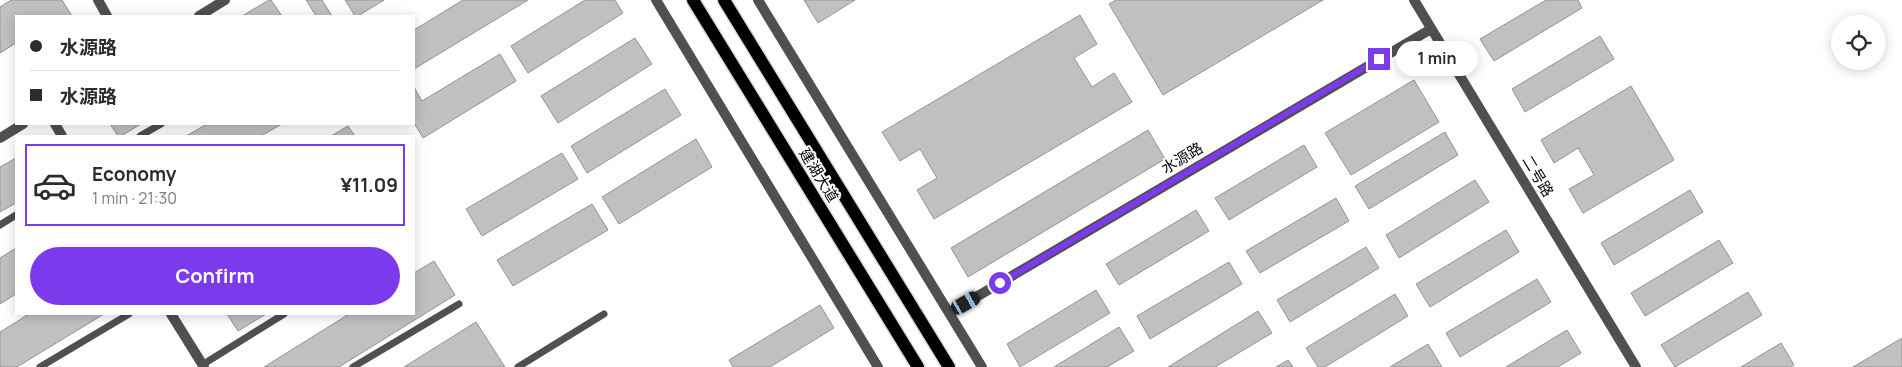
<!DOCTYPE html>
<meta charset="utf-8">
<style>
:root{--surface:#fff;--page:#f2f2f3;--text:#2b2b33;--muted:#7c7c81;--line:#e1e1e2;--accent:#7c3aed}
body{margin:0;font-family:Manrope,"Noto Sans SC",sans-serif;background:var(--page);color:var(--text);height:100vh;display:flex;flex-direction:column;font-size:19px;white-space:nowrap}
*{box-sizing:border-box;margin:0}
p{font-size:16px;color:var(--muted)}
.icon{flex:none;width:28px;height:28px;fill:none;stroke:currentColor;stroke-width:2;stroke-linecap:round;stroke-linejoin:round}
.map{position:relative;flex:1;overflow:hidden}
.panel{position:absolute;left:15px;top:135px;width:400px;height:180px;display:flex;flex-direction:column;background:var(--surface);border-radius:0px;box-shadow:0 2px 12px #0003}
.panel>*{flex:none}
.guide{position:absolute;left:15px;top:15px;width:400px;height:110px;border-radius:0px;box-shadow:0 2px 12px #0003;display:grid;align-content:center;height:110px;padding:0 15px;background:var(--surface)}
.fabs{position:absolute;left:1831px;top:15px;display:grid;gap:10px}
.fabs a{display:grid;place-items:center;width:55px;height:55px;border-radius:50%;background:var(--surface);box-shadow:0 2px 12px #0003;font-size:25px}
.end{position:absolute;width:22px;height:22px;margin:-11px;border:6px solid #7c3aed;background:#fff;box-shadow:0 0 0 2px #fff}
.from{border-radius:50%}
.bubble{position:absolute;height:35px;border-radius:18px;background:var(--surface);box-shadow:0 2px 12px #0003;font-size:16px;font-weight:700;line-height:35px;text-align:center}
.car{position:absolute;width:15px;height:30px;margin:-15px -8px;border-radius:6px;box-shadow:0 0 4px 1px #0007;background:linear-gradient(#222 24%,#8ab4d8 0 40%,#222 0 76%,#8ab4d8 0 86%,#222 0)}
.guide b{display:flex;align-items:center;gap:18px;height:48px;font-size:19px}
.guide b+b{border-top:1px solid var(--line)}
.guide i{width:12px;height:12px;background:var(--text)}
ul{padding:9px 0 0;list-style:none}
li{display:flex;align-items:center;gap:15px;height:82px;margin:0 10px 8px;padding:0 5px;border:2px solid transparent;border-radius:0px}
li div{flex:1}
li b{display:block;font-size:19px}
li em{font-style:normal;font-weight:700}
li.selected{border-color:var(--accent)}
li>.icon{width:45px;height:45px;stroke-width:1.5}
.cta{display:flex;gap:10px;margin-top:auto;padding:10px 15px}
.cta a{flex:1;height:58px;border-radius:30px;background:var(--accent);color:#fff;font-size:20px;font-weight:700;line-height:58px;text-align:center}
.map>svg:first-child{display:block}
</style>
<div class="map">
<svg width="1902" height="367" viewBox="0 0 1902 367">
<rect width="100%" height="100%" fill="#fff"/>
<path fill="#c0c0c0" stroke="#949494" d="M11 0H62L72 16H16V43L0 53V7Z
M269 0H271L282 16H242Z
M306 0H322L332 16H316Z
M345 0H384L358 16H355Z
M463 0H528L414 69V30Z
M585 0H615L623 13 528 73 511 46Z
M804 0H855L818 23Z
M1116 0H1323L1163 95 1109 4Z
M1546 0H1578L1582 8 1494 61 1480 39Z
M1080 15 1097 44 1074 58 1092 87 1114 73 1132 102 934 219 917 190 937 178 920 149 900 161 882 132Z
M1600 36 1614 59 1525 112 1512 89Z
M635 38 652 64 558 123 541 96Z
M500 54 516 81 423 138 414 123V87L422 101Z
M1414 80 1439 122 1351 175 1325 133Z
M1631 86 1674 160 1583 213 1569 189 1594 175 1578 148 1554 163 1541 140Z
M665 89 681 115 587 173 571 146Z
M110 124H141L121 136H118Z
M207 124H282L261 136H186Z
M348 126 355 136H331Z
M1148 130 1165 159 968 277 951 248Z
M1445 132 1458 155 1369 209 1355 186Z
M696 139 712 167 619 224 602 197Z
M1304 145 1317 167 1229 220 1215 198Z
M562 153 578 179 482 236 466 209Z
M16 158V203L0 212V167Z
M1475 180 1489 202 1399 258 1386 235Z
M1690 190 1703 212 1614 265 1601 243Z
M1336 198 1349 221 1260 273 1246 251Z
M592 204 608 230 513 286 497 260Z
M1196 210 1209 231 1119 285 1106 264Z
M1506 230 1519 252 1430 307 1416 284Z
M1719 240 1733 263 1645 316 1631 293Z
M1366 247 1379 268 1290 322 1277 300Z
M16 248V294L0 304V258Z
M434 261 455 295 339 367H264L349 314H414V273Z
M1229 262 1242 284 1150 339 1137 316Z
M1537 279 1551 302 1460 357 1446 333Z
M1096 290 1110 313 1020 367 1007 344Z
M1748 292 1762 315 1675 367 1661 345Z
M1395 294 1408 316 1325 367H1318L1306 348Z
M820 305 834 328 770 367H733L729 360Z
M1258 311 1272 333 1215 367H1168Z
M29 314H104L17 367H0V332Z
M227 314H266L238 331Z
M476 322 505 367H404Z
M1119 327 1134 351 1107 367H1054Z
M1567 330 1581 353 1558 367H1506Z
M1902 338V367H1853Z
M1781 343 1794 365 1791 367H1741Z
M1428 344 1442 367H1390Z
M1288 360 1293 367H1276Z"/>
<g fill="none" stroke-linecap="round" stroke-linejoin="round">
<g stroke="#dbdbdb" stroke-width="15">
<path id="primary" d="M693 0 918 367
M724 0 949 367"/>
</g>
<path stroke="#505050" stroke-width="7" d="M140 136 161 124
M0 225 16 215
M202 365 284 314
M40 367 129 314
M353 367 459 304
M518 367 604 314"/>
<path stroke="#505050" stroke-width="10" d="M98 0 107 16
M656 0 878 367
M758 0 982 367
M1414 0 1636 367
M199 16 225 0
M55 124 62 136
M0 138 23 124
M949 313 1431 29
M171 314 204 367"/>
<use href="#primary" stroke="#000" stroke-width="12"/>
</g>
<g fill="none" stroke-linecap="round" stroke-linejoin="round">
<path stroke="#7c3aed" stroke-width="6" d="M1000 283 1379 59"/>
</g>
<g text-anchor="middle" dominant-baseline="central" stroke-width="4" stroke-linejoin="round" paint-order="stroke">
<g font-size="15" fill="#000" stroke="#fff">
<text transform="translate(1182 158) rotate(-31)">水源路</text>
<text transform="translate(819 175) rotate(58)">建湖大道</text>
<text transform="translate(1538 176) rotate(59)">二号路</text>
</g>
</g>
</svg>
<div class="fabs">
<a><svg class="icon" aria-label="locate" viewBox="0 0 24 24"><circle cx="12" cy="12" r="6"/><path d="M12 2v4M12 18v4M2 12h4M18 12h4"/></svg></a>
</div>
<i class="end from" style="left:1000px;top:283px"></i>
<i class="end" style="left:1379px;top:59px"></i>
<div class="bubble" style="left:1396px;top:41px;width:82px">1 min</div>
<i class="car" style="left:966px;top:303px;rotate:60deg"></i>
<div class="guide">
<b><i class="from"></i>水源路</b>
<b><i></i>水源路</b>
</div>
<section class="panel">
<ul>
<li class="selected"><svg class="icon" aria-label="car" viewBox="0 0 24 24"><path d="M5 17H2v-5l4-1 3-4h7l3 4 3 1v5h-3M9 17h6M6 11h13"/><circle cx="7" cy="17" r="2"/><circle cx="17" cy="17" r="2"/></svg><div><b>Economy</b><p>1 min · 21:30</p></div><em>¥11.09</em></li>
</ul>
<div class="cta"><a>Confirm</a></div>
</section>
</div>
